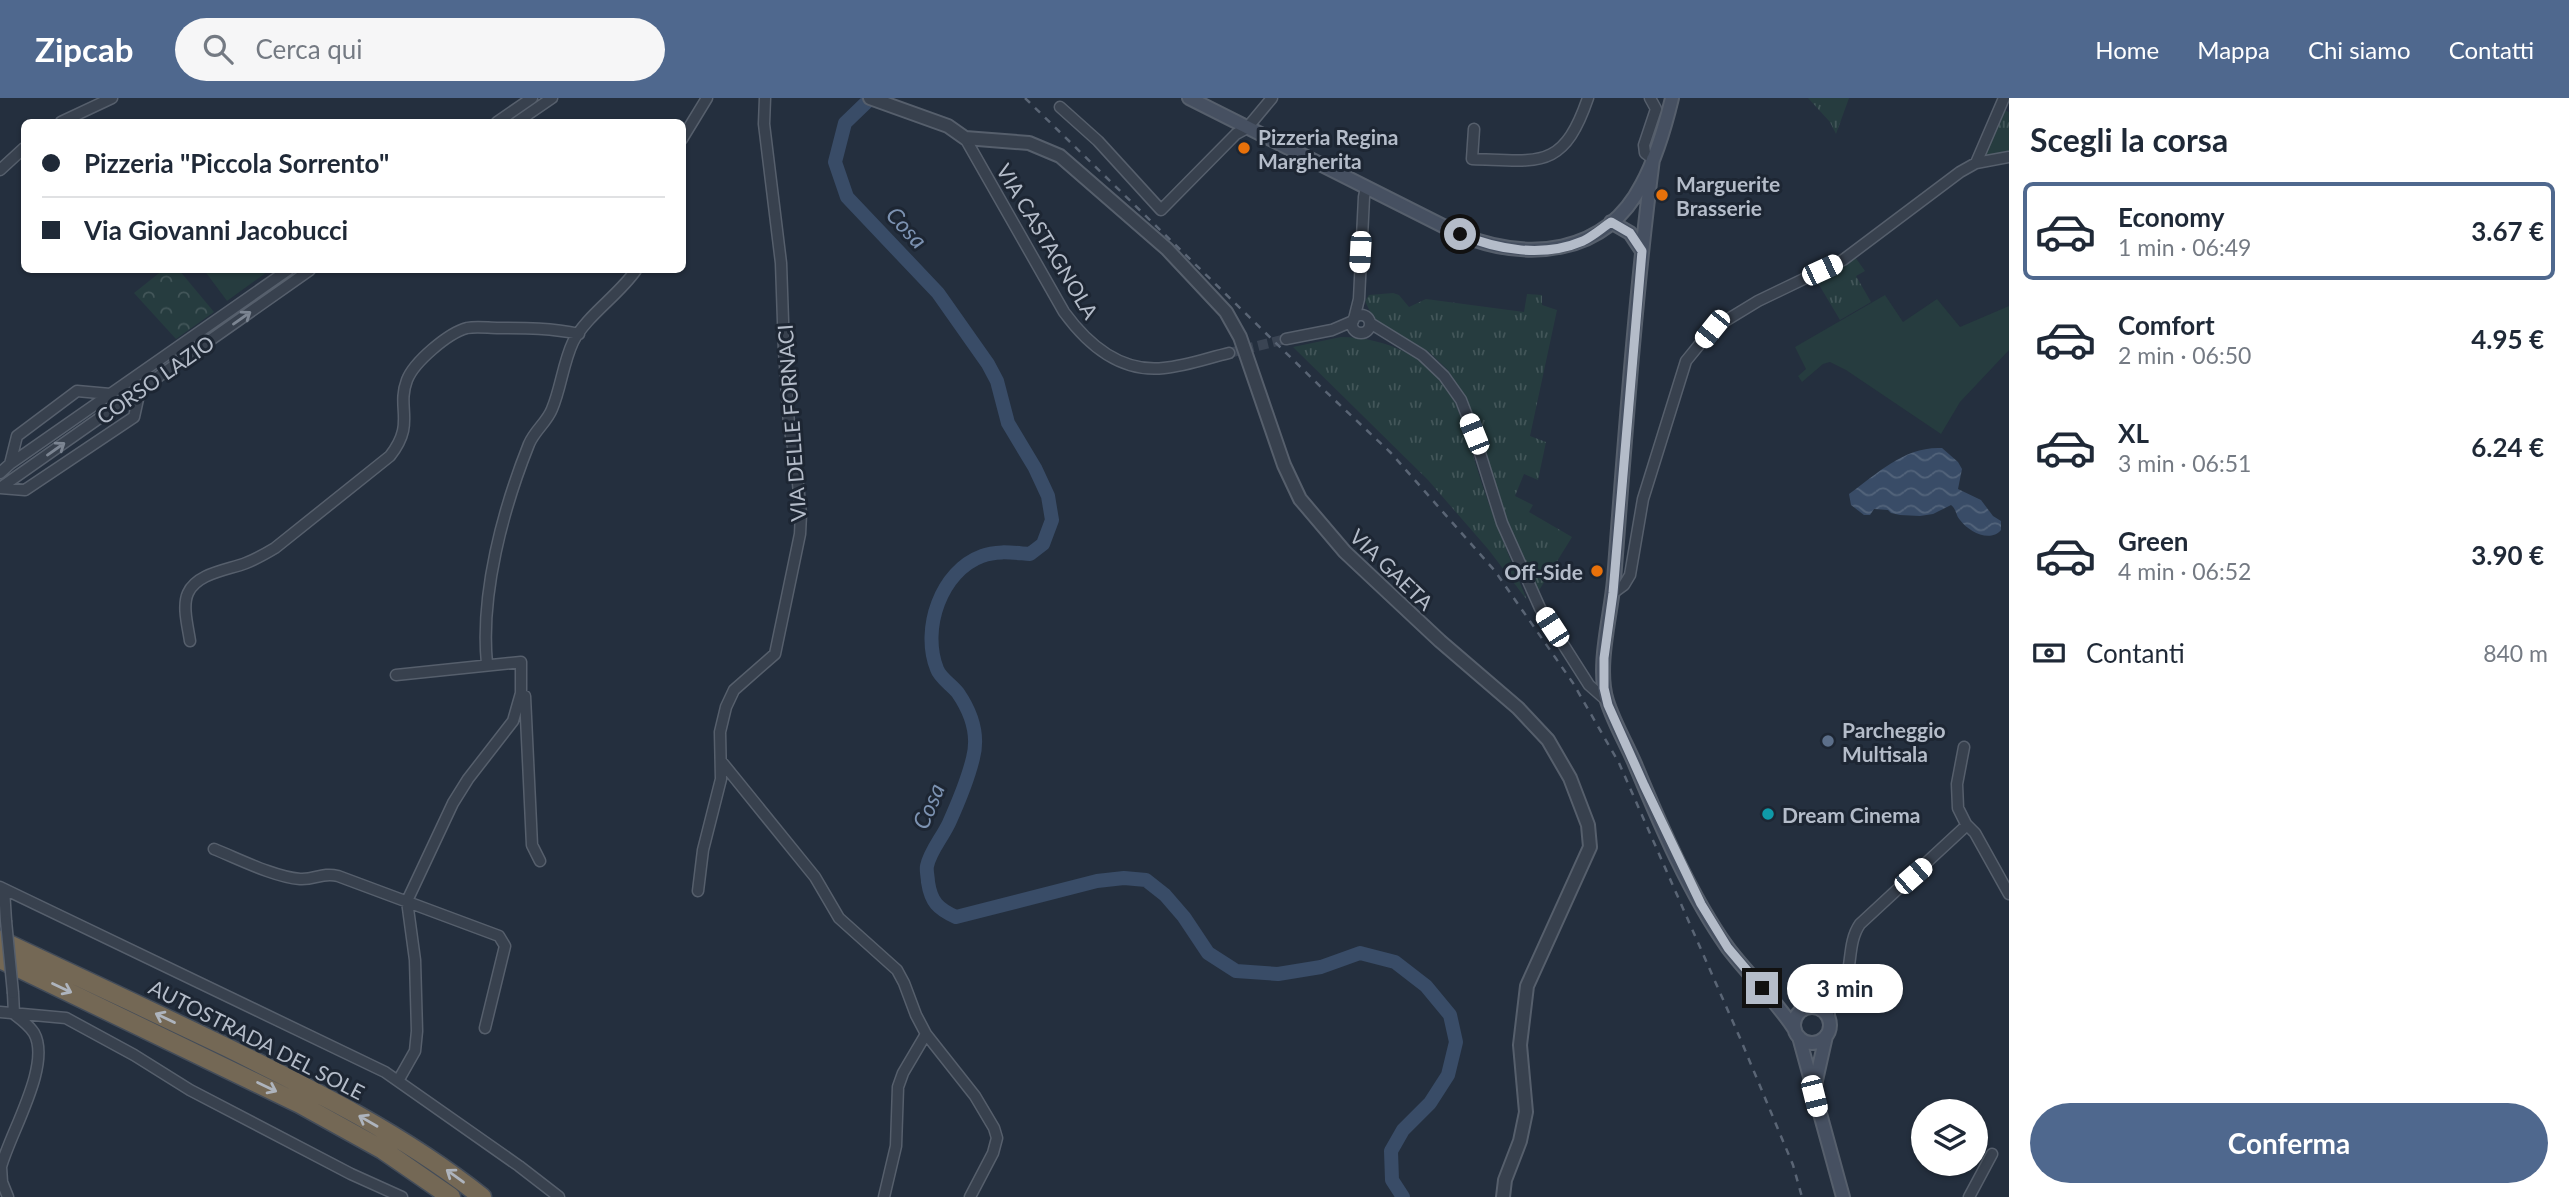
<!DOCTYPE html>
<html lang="it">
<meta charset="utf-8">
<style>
:root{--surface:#fff;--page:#f6f6f7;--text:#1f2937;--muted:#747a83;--line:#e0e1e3;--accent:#4f688e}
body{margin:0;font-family:Lato,sans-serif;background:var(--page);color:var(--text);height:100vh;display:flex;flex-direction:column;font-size:26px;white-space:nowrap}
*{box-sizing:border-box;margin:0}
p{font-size:23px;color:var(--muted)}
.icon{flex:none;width:38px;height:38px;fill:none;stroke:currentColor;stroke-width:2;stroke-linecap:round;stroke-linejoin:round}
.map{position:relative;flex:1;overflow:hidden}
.sheet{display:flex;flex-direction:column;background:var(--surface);width:560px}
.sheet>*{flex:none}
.top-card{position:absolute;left:21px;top:21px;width:665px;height:154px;border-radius:10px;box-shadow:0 2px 5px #0004;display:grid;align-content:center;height:154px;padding:0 21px;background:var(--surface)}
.controls{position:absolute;left:1911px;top:1001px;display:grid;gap:14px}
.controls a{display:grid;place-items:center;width:77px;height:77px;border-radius:50%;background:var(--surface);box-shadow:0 2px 5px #0004;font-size:35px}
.end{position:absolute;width:32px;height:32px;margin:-16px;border:9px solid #b4bcc9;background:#111;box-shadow:0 0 0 4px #111}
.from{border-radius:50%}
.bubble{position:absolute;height:49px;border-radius:24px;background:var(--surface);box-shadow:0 2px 5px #0004;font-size:23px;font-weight:700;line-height:49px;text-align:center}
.car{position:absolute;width:21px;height:42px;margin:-21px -10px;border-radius:9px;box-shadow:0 0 5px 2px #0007;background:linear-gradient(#fff 24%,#345 0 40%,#fff 0 76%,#345 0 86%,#fff 0)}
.top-card b{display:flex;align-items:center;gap:24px;height:66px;font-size:26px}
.top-card b+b{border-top:2px solid var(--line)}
.top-card i{width:18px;height:18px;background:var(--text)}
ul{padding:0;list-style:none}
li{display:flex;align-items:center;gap:21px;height:98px;margin:0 14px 10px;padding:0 7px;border:4px solid transparent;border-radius:10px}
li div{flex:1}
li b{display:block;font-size:26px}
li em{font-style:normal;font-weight:700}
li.selected{border-color:var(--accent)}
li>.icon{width:63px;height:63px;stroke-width:1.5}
h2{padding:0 21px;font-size:32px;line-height:84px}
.pay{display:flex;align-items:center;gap:18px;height:77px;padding:0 21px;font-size:26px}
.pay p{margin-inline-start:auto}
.action{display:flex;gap:14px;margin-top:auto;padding:14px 21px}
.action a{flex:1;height:80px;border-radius:42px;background:var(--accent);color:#fff;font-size:28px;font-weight:700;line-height:80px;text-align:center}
header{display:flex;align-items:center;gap:42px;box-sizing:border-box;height:98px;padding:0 35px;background:var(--accent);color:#fff}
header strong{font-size:33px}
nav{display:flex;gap:38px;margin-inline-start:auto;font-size:24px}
.search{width:490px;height:63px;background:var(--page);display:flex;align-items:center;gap:18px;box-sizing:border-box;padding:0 24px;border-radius:38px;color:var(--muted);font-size:26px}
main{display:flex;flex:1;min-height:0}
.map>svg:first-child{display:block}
</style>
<header>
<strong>Zipcab</strong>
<div class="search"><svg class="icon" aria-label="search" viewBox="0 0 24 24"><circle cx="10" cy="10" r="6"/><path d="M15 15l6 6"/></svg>Cerca qui</div>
<nav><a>Home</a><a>Mappa</a><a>Chi siamo</a><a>Contatti</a></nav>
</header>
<main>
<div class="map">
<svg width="2009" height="1099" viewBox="0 0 2009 1099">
<defs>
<pattern id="grass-tufts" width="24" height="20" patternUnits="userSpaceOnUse" patternTransform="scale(1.75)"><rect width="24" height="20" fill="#263c3f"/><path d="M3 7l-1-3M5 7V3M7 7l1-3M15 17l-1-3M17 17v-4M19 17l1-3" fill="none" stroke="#435659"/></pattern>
<pattern id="park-crowns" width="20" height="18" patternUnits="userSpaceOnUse" patternTransform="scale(1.75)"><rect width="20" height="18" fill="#263c3f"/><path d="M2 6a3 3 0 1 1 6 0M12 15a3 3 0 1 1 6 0" fill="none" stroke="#435659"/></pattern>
<pattern id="water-waves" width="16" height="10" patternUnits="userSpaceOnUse" patternTransform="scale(1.75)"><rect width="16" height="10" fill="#394c67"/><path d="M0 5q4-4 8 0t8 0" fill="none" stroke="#53647b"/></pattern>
</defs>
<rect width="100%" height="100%" fill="#242f3e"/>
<path fill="url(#grass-tufts)" d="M1808 0H1849L1836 36 1830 24Z
M2003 12 2009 14V58L1982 62Z
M1855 159 1865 173 1856 178 1871 204 1840 222 1815 180Z
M1393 195 1399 197 1409 209 1426 201 1524 214 1527 196 1542 197V207L1557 212 1530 338 1546 344 1538 382 1524 376 1515 398 1533 407 1529 414 1572 439 1538 494 1510 431 1479 336 1459 289 1447 271 1429 254 1374 222 1365 203 1369 197Z
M1341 239C1386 239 1437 261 1455 305 1467 333 1474 363 1484 392 1497 429 1512 466 1527 502L1488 451 1428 382 1293 249Z"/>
<path fill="url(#park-crowns)" d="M163 172H179L214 214 176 241 134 195Z"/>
<path fill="#263c3f" d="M204 172H270L227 203Z
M1885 197 1903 224 1937 201 1960 229 2009 208V252L1960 304 1941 336 1846 272 1830 264 1823 266 1802 284 1798 278 1806 271 1795 249Z"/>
<path fill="url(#water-waves)" d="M1942 350 1958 364 1962 371 1958 391 1981 402 1993 418 2001 423V432C1990 445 1969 434 1960 422 1955 416 1957 412 1951 407L1933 416 1920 418 1900 417 1891 415 1888 412 1874 411 1870 417H1864L1851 407 1849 396C1878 375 1905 348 1942 350Z"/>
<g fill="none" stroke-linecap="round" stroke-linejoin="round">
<path stroke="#394c67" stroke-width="14" d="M871 0 845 25 835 64 847 99 938 195 988 266 997 283 1008 325 1035 370 1048 398 1052 422 1043 446 1030 456C1015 455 997 452 982 458 941 473 921 531 937 571 940 580 952 587 958 595 971 614 979 637 973 660 968 681 958 705 949 725 942 740 930 753 927 768 926 773 928 779 928 784 931 804 938 811 956 819L1097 783 1124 780 1146 782 1165 797 1184 819 1208 855 1236 873 1278 876 1321 869 1360 855 1395 864 1426 888 1450 917 1456 944 1448 977 1430 1005 1403 1032 1391 1053 1392 1082 1403 1099"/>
<path stroke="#3a4453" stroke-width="10" stroke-dasharray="10 5" stroke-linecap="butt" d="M1229 255 1286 241"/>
<g stroke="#565f6c" stroke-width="13">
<path id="minor" d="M1650 0 1656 11 1644 47 1645 55 1653 61
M1060 9 1098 43 1161 112 1236 36 1247 30 1272 0
M61 24 112 0
M497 24 532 0
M517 24 552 0
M1474 31 1472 61C1539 63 1563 73 1588 0
M965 40 1064 214C1088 247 1120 275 1164 270 1186 268 1208 260 1229 255
M682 41 707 0
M1976 65 2004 0
M0 72 24 50
M1352 226a9 9 0 1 1 18 0a9 9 0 1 1-18 0Z
M1354 221 1359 201 1364 99 1366 90
M1370 225 1422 257 1444 278 1461 302 1474 336 1502 425 1540 510 1589 587 1606 602
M1286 241 1332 232 1353 223
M10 366 288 172
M0 375 10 366 17 338 77 293 110 296
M0 390 310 172
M0 390 25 392 134 319 140 292
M1613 495 1624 487 1630 477 1643 401 1686 263 1712 231 1758 203 1843 162 1960 74 1976 65 2009 59
M190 543C188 529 182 508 188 495 197 475 228 472 246 465 256 461 265 456 275 450L390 358C416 325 396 311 407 282 414 264 448 235 467 230 477 228 488 230 499 230 526 230 552 230 579 236
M487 566C480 496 503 411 529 346 535 332 547 324 552 311 561 290 563 265 573 244 586 218 619 197 636 172
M396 577 521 564V595L513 623 468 681 453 705 407 803 415 862 417 933 415 953 398 983
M525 598 532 747 540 763
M1964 649 1957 686 1958 710 1966 726 1975 735 2009 796
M721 663 815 779 839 820 897 872 904 885 916 917 926 936 975 998 994 1030 997 1040 993 1055 970 1099
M214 751C239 761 274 779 300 781 315 782 322 774 338 778L499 838 505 848 485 930
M0 789 385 974 519 1068 559 1099
M4 791 6 823
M698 793 703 752 721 681 720 634 726 609 734 592 775 556 800 436 801 416 796 365 789 327 784 252 781 165 764 26 765 0
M13 895 14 916
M1814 910 1833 897
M0 914 66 920 134 957 190 992 351 1076 402 1099
M1829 922C1828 901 1838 902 1845 886 1852 866 1848 843 1860 826L1967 727
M8 1099 2 1084 1 1069C10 1035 52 967 34 935 29 927 22 922 14 916
M884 1099 896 1048 898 989 903 975 926 936
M1969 1099 1992 1056"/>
</g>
<g stroke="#565f6c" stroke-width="16">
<path id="tertiary" d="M870 0 948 28 965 40 1029 45 1060 58 1167 151 1226 214 1240 239 1284 367 1300 401 1345 454 1440 543 1518 610 1548 642 1570 680 1588 727 1590 749 1527 888 1520 947 1526 1014 1520 1043 1505 1082 1503 1099"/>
</g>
<g stroke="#565f6c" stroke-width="16">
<path id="secondary" d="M1189 0 1459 136C1527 164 1605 158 1642 86 1656 60 1665 29 1672 0
M1653 61C1635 201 1625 342 1614 482 1611 518 1596 569 1607 603 1614 625 1626 645 1635 666 1660 726 1690 797 1728 850 1749 878 1776 902 1795 932
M1611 124 1630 135 1642 153
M1794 927a18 18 0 1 1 36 0a18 18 0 1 1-36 0Z
M1799 939 1843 1099
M1815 987 1826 938"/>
</g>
<g stroke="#434c59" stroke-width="21">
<path id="motorway" d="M0 842C75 877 151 913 226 949 315 993 404 1037 482 1099
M0 861 300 1006 383 1052 451 1099"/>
</g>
<use href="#minor" stroke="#38414e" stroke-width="10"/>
<use href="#tertiary" stroke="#38414e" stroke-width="12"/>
<use href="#secondary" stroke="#465061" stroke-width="12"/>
<use href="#motorway" stroke="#746855" stroke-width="18"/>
<path stroke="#5a6575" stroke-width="2.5" stroke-dasharray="7 7" stroke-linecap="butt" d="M1025 0 1324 292 1391 355 1495 473 1573 585 1619 665 1740 940 1793 1067 1802 1099"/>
<g stroke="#565f6c" stroke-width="13" stroke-linecap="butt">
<path id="minor-bridge" d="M6 823 13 895"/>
</g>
<use href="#minor-bridge" stroke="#38414e" stroke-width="10"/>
</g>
<defs><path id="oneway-shaft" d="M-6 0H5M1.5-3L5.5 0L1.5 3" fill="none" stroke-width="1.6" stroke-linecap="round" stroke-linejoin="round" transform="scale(1.75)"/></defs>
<g stroke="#7c8592">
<use href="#oneway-shaft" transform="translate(242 220) rotate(-35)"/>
<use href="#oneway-shaft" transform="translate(56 351) rotate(-35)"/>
</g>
<g stroke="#aeb4bd">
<use href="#oneway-shaft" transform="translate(62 890) rotate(25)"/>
<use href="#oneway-shaft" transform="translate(165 920) rotate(-154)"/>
<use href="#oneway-shaft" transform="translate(267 989) rotate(26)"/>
<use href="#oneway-shaft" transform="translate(368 1023) rotate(-150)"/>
<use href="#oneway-shaft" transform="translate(455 1078) rotate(-144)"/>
</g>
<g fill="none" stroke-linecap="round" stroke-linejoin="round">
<path stroke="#b4bcc9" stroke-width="9" d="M1460 136C1498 152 1543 160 1583 143 1593 138 1602 130 1611 124L1630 135 1642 153 1613 495 1604 560V590L1608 607 1644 687 1701 806 1728 850 1762 890"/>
</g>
<g fill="#e8710a" stroke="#1d2633" stroke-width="2.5">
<circle cx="1244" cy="50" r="7"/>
<circle cx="1662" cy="97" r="7"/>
<circle cx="1597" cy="473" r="7"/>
</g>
<circle fill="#5c6f8a" stroke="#1d2633" stroke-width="2.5" cx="1828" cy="643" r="7"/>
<circle fill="#0f9aa8" stroke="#1d2633" stroke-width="2.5" cx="1768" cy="716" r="7"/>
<g text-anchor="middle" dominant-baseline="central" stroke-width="6" stroke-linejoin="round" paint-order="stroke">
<g font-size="21" font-weight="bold" fill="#b4bcc9" stroke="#1d2633" text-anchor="start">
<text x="1258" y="38">Pizzeria Regina<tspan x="1258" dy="24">Margherita</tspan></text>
<text x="1676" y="85">Marguerite<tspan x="1676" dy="24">Brasserie</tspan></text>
<text x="1583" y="473" text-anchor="end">Off-Side</text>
<text x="1842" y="631">Parcheggio<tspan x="1842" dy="24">Multisala</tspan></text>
<text x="1782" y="716">Dream Cinema</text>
</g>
<g font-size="21" fill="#b4bcc9" stroke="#1d2633">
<text transform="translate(1048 143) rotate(59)">VIA CASTAGNOLA</text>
<text transform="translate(155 281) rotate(-35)">CORSO LAZIO</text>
<text transform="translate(791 325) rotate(-94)">VIA DELLE FORNACI</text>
<text transform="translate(1392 471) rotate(44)">VIA GAETA</text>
<text transform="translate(257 941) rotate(27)">AUTOSTRADA DEL SOLE</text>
</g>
<g font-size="23" font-style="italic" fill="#7c92b1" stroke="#1d2633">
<text transform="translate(907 129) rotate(47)">Cosa</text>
<text transform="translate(928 708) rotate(-67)">Cosa</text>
</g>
</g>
</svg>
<div class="controls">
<a><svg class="icon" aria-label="layers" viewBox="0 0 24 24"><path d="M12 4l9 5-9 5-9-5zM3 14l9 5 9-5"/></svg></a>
</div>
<i class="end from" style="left:1460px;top:136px"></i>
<i class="end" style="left:1762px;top:890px"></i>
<div class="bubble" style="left:1787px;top:866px;width:116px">3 min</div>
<i class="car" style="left:1360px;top:154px;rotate:183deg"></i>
<i class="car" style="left:1822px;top:172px;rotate:65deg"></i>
<i class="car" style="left:1712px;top:231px;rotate:219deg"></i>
<i class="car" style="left:1474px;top:336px;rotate:338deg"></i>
<i class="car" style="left:1552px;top:529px;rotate:327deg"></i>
<i class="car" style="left:1913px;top:778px;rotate:49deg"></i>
<i class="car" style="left:1814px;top:998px;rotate:166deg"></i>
<div class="top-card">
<b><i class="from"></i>Pizzeria &quot;Piccola Sorrento&quot;</b>
<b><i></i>Via Giovanni Jacobucci</b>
</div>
</div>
<section class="sheet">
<h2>Scegli la corsa</h2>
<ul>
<li class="selected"><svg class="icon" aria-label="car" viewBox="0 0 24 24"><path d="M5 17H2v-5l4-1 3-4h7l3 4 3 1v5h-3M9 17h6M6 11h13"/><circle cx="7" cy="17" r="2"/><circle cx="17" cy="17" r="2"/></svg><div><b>Economy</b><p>1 min · 06:49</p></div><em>3.67 €</em></li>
<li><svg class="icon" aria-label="car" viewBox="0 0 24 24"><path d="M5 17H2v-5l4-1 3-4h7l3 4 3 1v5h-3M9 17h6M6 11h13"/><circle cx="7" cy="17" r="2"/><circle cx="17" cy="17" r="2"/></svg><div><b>Comfort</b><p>2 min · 06:50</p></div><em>4.95 €</em></li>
<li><svg class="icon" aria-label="car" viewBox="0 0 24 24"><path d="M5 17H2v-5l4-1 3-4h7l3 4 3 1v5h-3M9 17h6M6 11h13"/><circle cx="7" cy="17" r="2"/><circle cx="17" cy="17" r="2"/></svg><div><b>XL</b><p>3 min · 06:51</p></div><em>6.24 €</em></li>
<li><svg class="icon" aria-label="car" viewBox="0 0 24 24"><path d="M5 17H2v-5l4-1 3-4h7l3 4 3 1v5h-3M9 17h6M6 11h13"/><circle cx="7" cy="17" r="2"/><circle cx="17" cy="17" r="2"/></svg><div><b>Green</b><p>4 min · 06:52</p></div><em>3.90 €</em></li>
</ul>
<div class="pay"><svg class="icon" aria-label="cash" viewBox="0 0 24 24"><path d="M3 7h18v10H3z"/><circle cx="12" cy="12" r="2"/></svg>Contanti<p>840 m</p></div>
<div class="action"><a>Conferma</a></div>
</section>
</main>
